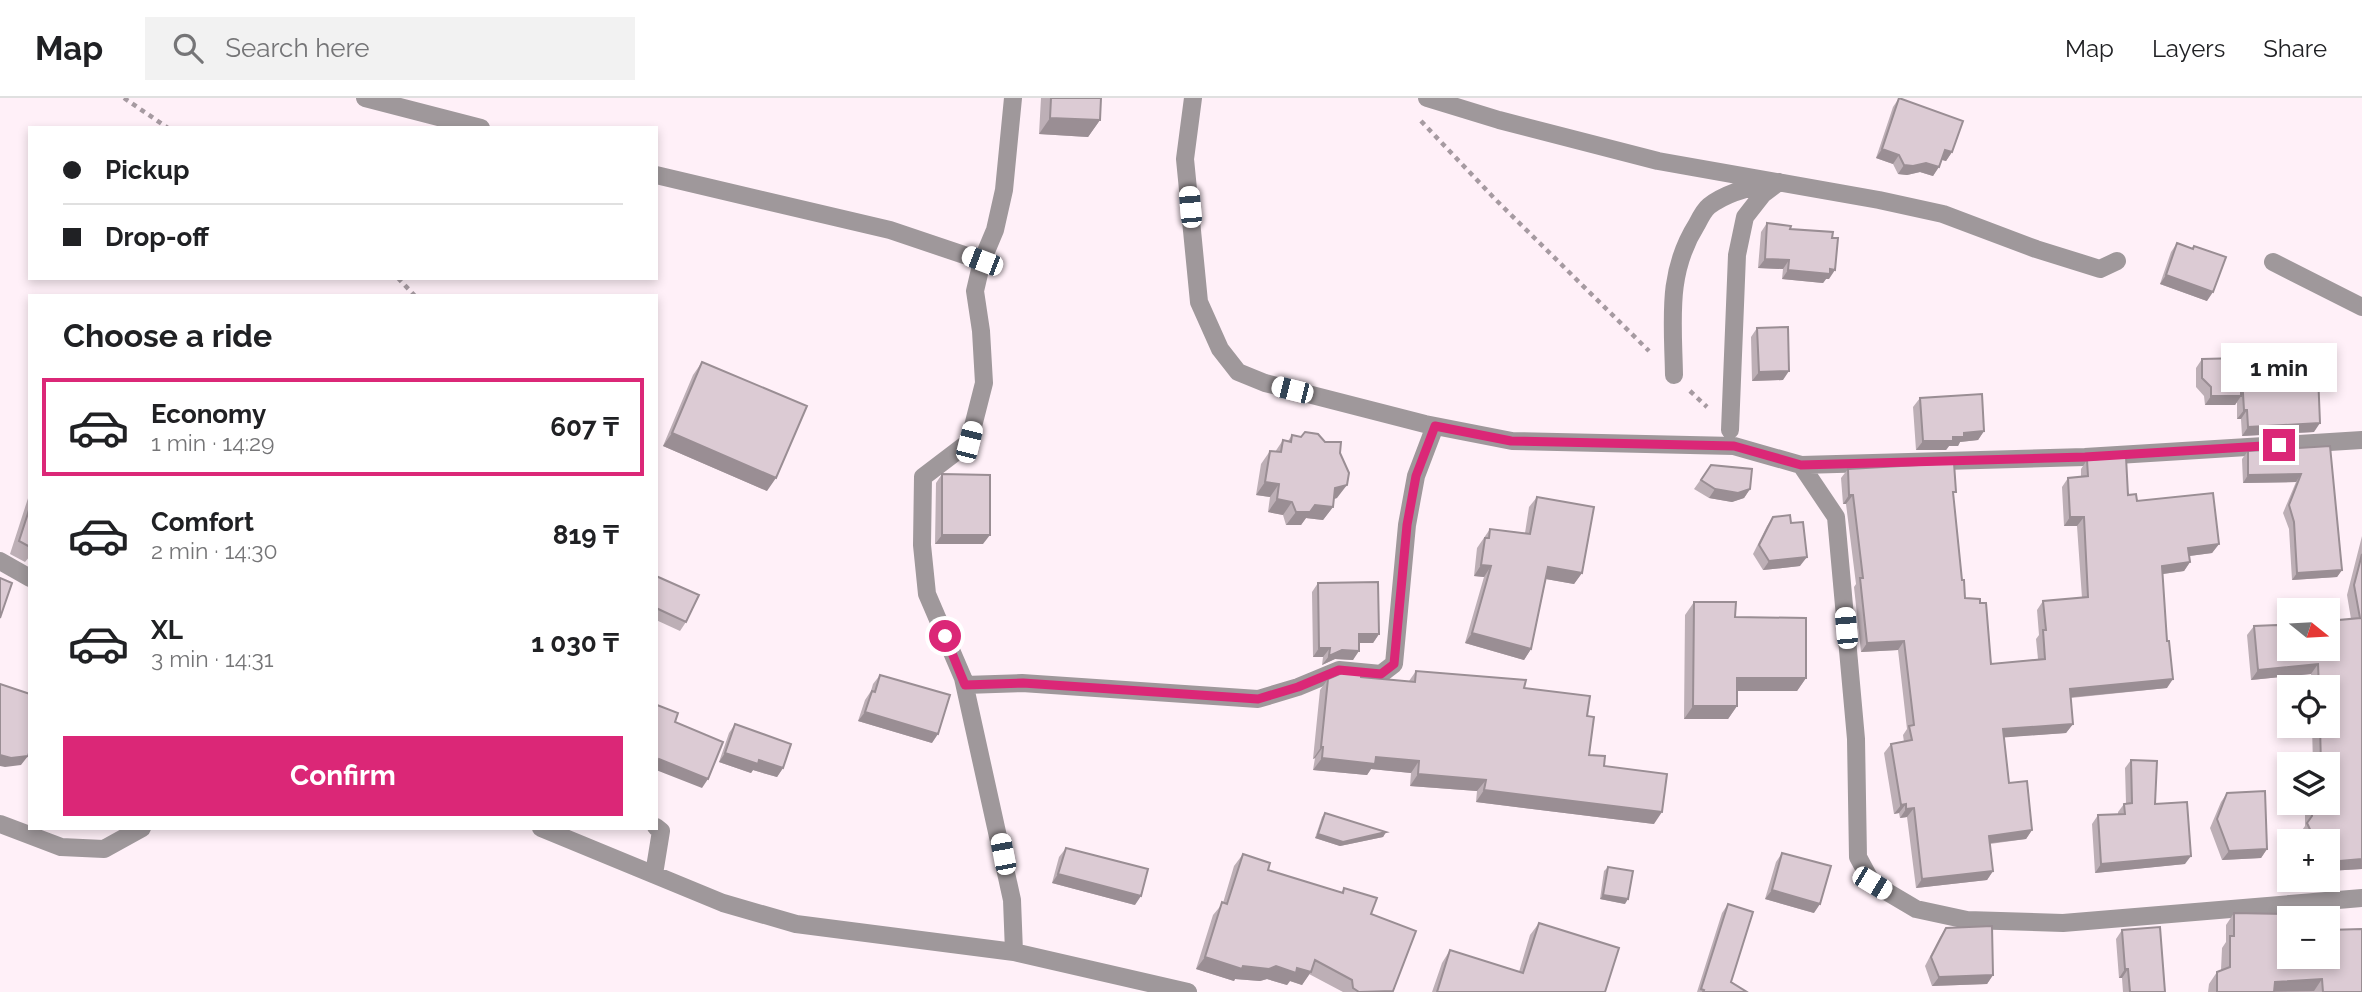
<!DOCTYPE html>
<meta charset="utf-8">
<style>
:root{--surface:#fff;--page:#f2f2f2;--text:#202124;--muted:#757577;--line:#e0e0e0;--accent:#db2777}
body{margin:0;font-family:Raleway,sans-serif;background:var(--page);color:var(--text);height:100vh;display:flex;flex-direction:column;font-size:26px;white-space:nowrap}
*{box-sizing:border-box;margin:0}
p{font-size:23px;color:var(--muted)}
.icon{flex:none;width:38px;height:38px;fill:none;stroke:currentColor;stroke-width:2;stroke-linecap:round;stroke-linejoin:round}
.map{position:relative;flex:1;overflow:hidden}
.panel{position:absolute;left:28px;top:196px;width:630px;height:536px;display:flex;flex-direction:column;background:var(--surface);border-radius:0px;box-shadow:0 4px 10px #0003}
.panel>*{flex:none}
.banner{position:absolute;left:28px;top:28px;width:630px;height:154px;border-radius:0px;box-shadow:0 4px 10px #0003;display:grid;align-content:center;height:154px;padding:0 35px;background:var(--surface)}
.needle{width:46px;rotate:108deg}
.buttons{position:absolute;left:2277px;top:500px;display:grid;gap:14px}
.buttons a{display:grid;place-items:center;width:63px;height:63px;border-radius:0px;background:var(--surface);box-shadow:0 4px 10px #0003;font-size:35px}
.end{position:absolute;width:32px;height:32px;margin:-16px;border:9px solid #db2777;background:#fff;box-shadow:0 0 0 4px #fff}
.from{border-radius:50%}
.bubble{position:absolute;height:49px;border-radius:0px;background:var(--surface);box-shadow:0 4px 10px #0003;font-size:23px;font-weight:700;line-height:49px;text-align:center}
.car{position:absolute;width:21px;height:42px;margin:-21px -10px;border-radius:9px;box-shadow:0 0 5px 2px #0007;background:linear-gradient(#fff 24%,#345 0 40%,#fff 0 76%,#345 0 86%,#fff 0)}
.banner b{display:flex;align-items:center;gap:24px;height:66px;font-size:26px}
.banner b+b{border-top:2px solid var(--line)}
.banner i{width:18px;height:18px;background:var(--text)}
ul{padding:0;list-style:none}
li{display:flex;align-items:center;gap:21px;height:98px;margin:0 14px 10px;padding:0 21px;border:4px solid transparent;border-radius:0px}
li div{flex:1}
li b{display:block;font-size:26px}
li em{font-style:normal;font-weight:700}
li.on{border-color:var(--accent)}
li>.icon{width:63px;height:63px;stroke-width:1.5}
h2{padding:0 35px;font-size:32px;line-height:84px}
.button{display:flex;gap:14px;margin-top:auto;padding:14px 35px}
.button a{flex:1;height:80px;border-radius:0px;background:var(--accent);color:#fff;font-size:28px;font-weight:700;line-height:80px;text-align:center}
header{display:flex;align-items:center;gap:42px;box-sizing:border-box;height:98px;padding:0 35px;background:var(--surface);border-bottom:2px solid var(--line)}
header strong{font-size:33px}
nav{display:flex;gap:38px;margin-inline-start:auto;font-size:24px}
.search{width:490px;height:63px;background:var(--page);display:flex;align-items:center;gap:18px;box-sizing:border-box;padding:0 24px;border-radius:0px;color:var(--muted);font-size:26px}
.map>svg:first-child{display:block}
</style>
<header>
<strong>Map</strong>
<div class="search"><svg class="icon" aria-label="search" viewBox="0 0 24 24"><circle cx="10" cy="10" r="6"/><path d="M15 15l6 6"/></svg>Search here</div>
<nav><a>Map</a><a>Layers</a><a>Share</a></nav>
</header>
<div class="map">
<svg width="2362" height="894" viewBox="0 0 2362 894">
<rect width="100%" height="100%" fill="#fff0f8"/>
<g fill="none" stroke-linecap="round" stroke-linejoin="round">
<path stroke="#a69aa1" stroke-width="4.5" stroke-dasharray="5 5" stroke-linecap="butt" d="M124 0 168 30
M1421 23 1495 101 1649 253
M398 180 415 198
M1690 293 1707 309"/>
<path stroke="#9f989b" stroke-width="18" d="M365 0 481 30
M1013 0 1004 92 995 132 982 163 975 193 981 233 984 285 969 344 923 379 922 447 927 496 963 580 1012 802 1014 854
M1193 0 1185 61 1199 204 1220 251 1238 274 1265 285 1425 326 1512 343 1734 348 1801 367 2085 359 2362 342
M1427 0 1499 22 1658 63 1879 102 1943 116 2036 151 2100 171 2117 163
M656 77 890 132 982 163
M2273 164 2362 209
M1674 277C1673 222 1666 175 1697 126 1700 120 1704 112 1709 108 1726 95 1749 89 1769 86
M1730 332 1737 157 1745 119 1763 96 1779 84
M1801 367 1836 419 1856 641 1858 759 1872 785 1916 811 1967 822 2063 825 2362 800
M0 463 30 480
M965 587 1022 585 1258 601 1298 589 1339 572 1381 576 1394 566 1407 427 1416 378 1435 328
M0 726 61 749 104 751 142 730
M541 730 723 805 796 826 1014 854 1188 894
M654 776 661 733 656 729"/>
</g>
<path fill="#bdafb6" d="M1041 0H1101L1100 22 1088 39 1039 36Z
M1899 0 1952 54 1946 63 1942 62 1933 78 1920 74 1907 77 1898 76 1893 66 1876 60 1893 9Z
M1767 125 1790 131 1829 181H1826L1823 185 1782 181 1783 171 1758 170 1761 134Z
M2177 145 2192 151 2194 148 2207 203 2160 186 2171 154Z
M1757 230 1783 282 1752 283 1751 239Z
M2202 261 2241 280 2242 279 2314 334 2242 338 2241 321H2237V304L2235 307H2205L2204 298 2196 289V270Z
M702 264 767 393 663 348 693 277Z
M1920 300 1984 333 1978 342 1960 344 1958 348H1949L1946 352H1916L1913 309Z
M1292 337 1337 400 1334 401 1333 409 1323 422 1306 420 1301 427H1286L1283 417 1268 414 1270 399 1256 397 1261 366 1270 353 1275 354 1283 342 1288 343Z
M2330 348 2342 472 2337 479 2292 482 2289 431 2283 415 2296 384 2243 385 2242 361 2248 353Z
M2087 362 2137 403 2219 446 2212 455 2189 458 2190 464 2184 473 2162 476 2167 590 2071 600 2073 626 2066 635 2004 639 2009 685 2032 732 2026 741 1990 746 1993 773 1987 782 1916 790 1907 719 1900 720 1899 715 1894 716 1884 655 1891 646 1904 644 1903 637 1907 631 1898 552 1861 554 1854 489 1856 486 1846 406H1843L1841 380 1848 371 1953 398 1962 482 1965 500 1980 505 1991 566 2038 561 2036 541 2039 537 2037 512 2043 503 2082 500 2077 428H2064L2062 389 2068 380 2081 379V371Z
M1711 367 1750 391 1744 400 1732 404 1709 400 1694 391Z
M942 376 983 446H935L936 385Z
M30 394V458L25 464 10 456Z
M1537 399 1582 475 1574 486 1546 481 1531 551 1524 562 1465 545 1484 479 1474 478 1477 450 1490 431 1525 435 1529 409Z
M1773 419 1800 468 1763 472 1753 456 1767 428Z
M2362 438V771L2328 773V744H2305L2300 735 2305 728V705H2328V667H2313L2312 628H2328V590H2312L2311 576 2251 582 2247 537 2254 528H2278L2351 521 2347 497Z
M656 478 686 524 680 533 656 522Z
M1318 485 1379 536 1373 545H1359L1353 562 1335 561 1322 567 1323 559H1313L1312 494Z
M1694 504 1806 580 1797 593H1737V608L1728 621H1684L1685 517Z
M1416 573 1524 590 1587 618 1589 657 1604 668 1654 726 1476 704 1477 693 1410 688 1411 675 1371 671 1367 677 1313 672 1315 660 1313 661 1320 592 1328 581 1361 579 1409 583Z
M880 577 932 645 858 623 865 602 871 593 873 586Z
M735 626 783 670 777 679 753 672 751 675 719 664 729 635Z
M2131 662 2155 706 2185 766 2095 775 2092 726 2098 717 2118 716V714L2124 706 2126 705 2125 670Z
M2227 695 2267 751 2261 760 2222 762 2210 730 2221 704Z
M1325 715 1386 734 1383 739 1340 748 1315 740 1322 719Z
M1066 750 1135 807 1052 785 1059 759Z
M1782 755 1814 815 1765 801 1776 764Z
M1243 756 1268 772 1341 795 1344 790 1371 816 1416 833 1392 894H1343L1309 876 1302 887 1290 883 1287 887 1267 881 1260 883 1235 881 1234 883 1196 871 1213 817 1223 805 1234 768Z
M1608 769 1625 806 1600 801 1604 773Z
M1728 806 1731 884 1747 894H1697L1722 815Z
M2234 815 2285 834 2362 894H2208L2209 886 2217 874 2221 872 2222 850 2226 844V827Z
M1539 825 1605 894H1432L1442 865 1450 852 1519 874 1530 837Z
M1946 830 1993 877 1987 886 1932 888 1925 868 1940 839Z
M2122 832 2165 894H2123L2122 880H2119L2116 841Z"/>
<path fill="#9a8e94" d="M1050 20 1100 22 1088 39 1039 36Z
M1882 51 1899 57 1893 66 1876 60Z
M1945 52 1952 54 1946 63 1939 61Z
M1926 65 1939 69 1933 78 1920 74 1907 77 1898 76 1904 67Z
M1765 161 1789 162 1783 171 1758 170Z
M1830 171 1835 172 1829 181H1826L1823 185 1782 181 1788 172Z
M2166 177 2213 194 2207 203 2160 186Z
M1789 273 1783 282 1752 283 1759 274Z
M2211 298H2241L2235 307H2205Z
M2244 312H2247L2241 321H2237Z
M2320 325 2314 334 2242 338 2248 329Z
M1984 333 1978 342 1960 344 1958 348H1949L1946 352H1916L1923 343 1964 335Z
M672 335 776 380 767 393 663 348Z
M2301 376 2296 384 2243 385 2248 377Z
M1265 384 1279 386 1270 399 1256 397Z
M1347 387 1337 400 1326 403 1335 390Z
M1715 391H1750L1744 400 1732 404 1709 400Z
M1849 397H1853L1846 406H1843Z
M1277 401 1292 404 1283 417 1268 414Z
M1315 407 1333 409 1323 422 1306 420 1301 427H1286L1296 414Z
M2070 419H2084L2077 428H2064Z
M942 437H990L983 446H935Z
M2219 446 2212 455 2182 459 2188 450Z
M1807 459 1800 468 1763 472 1769 463Z
M2190 464 2184 473 2156 477 2162 468Z
M1481 467 1491 468 1484 479 1474 478Z
M1548 469 1582 475 1574 486 1540 480Z
M2342 472 2337 479 2292 482 2297 475Z
M1472 535 1531 551 1524 562 1465 545Z
M1359 536H1379L1373 545H1353Z
M1904 543 1898 552 1861 554 1867 545Z
M1319 550H1330L1323 559H1313Z
M1342 552 1359 553 1353 562 1335 561 1322 567 1329 558Z
M2318 566 2311 576 2251 582 2258 572Z
M1737 580H1806L1797 593H1728Z
M2173 581 2167 590 2064 600 2070 591Z
M1693 608H1737L1728 621H1684Z
M865 614 938 636 932 645 858 623Z
M2073 626 2066 635 1997 640 2003 631Z
M1321 649H1323L1315 660 1313 661Z
M725 655 759 662 783 670 777 679 753 672 751 675 719 664Z
M0 657 28 658 21 667 5 669 0 668Z
M1376 659 1419 663 1411 675 1371 671 1367 677 1313 672 1322 660Z
M659 661 708 681 702 690 656 672V665Z
M1418 676 1486 682 1477 693 1410 688Z
M1484 692 1662 714 1654 726 1476 704Z
M1906 706 1899 715 1894 716 1901 707Z
M1914 710 1907 719 1900 720 1906 711Z
M2032 732 2026 741 1983 746 1989 738Z
M1386 734 1383 739 1340 748 1315 740 1318 736Z
M2267 751 2261 760 2222 762 2229 753Z
M2191 758 2185 766 2095 775 2101 766Z
M2362 761V771L2328 773V764Z
M1993 773 1987 782 1916 790 1922 781Z
M1058 776 1141 798 1135 807 1052 785Z
M1772 792 1820 806 1814 815 1765 801Z
M1603 797 1628 801 1625 806 1600 801Z
M1205 859 1243 868H1276L1297 870 1311 874 1302 887 1290 883 1287 887 1267 881 1260 883 1235 881 1234 883 1196 871Z
M2125 871H2128L2122 880H2119Z
M1993 877 1987 886 1932 888 1939 879Z
M2322 881 2314 893 2268 894 2275 884Z"/>
<path fill="#dccbd4" stroke="#9a8e94" stroke-width="2" d="M1051 0H1101L1100 22 1050 20Z
M1899 0 1963 23 1952 54 1945 52 1939 69 1926 65 1913 68 1904 67 1899 57 1882 51Z
M1767 125 1791 128 1790 131 1833 134 1832 140H1838L1835 172 1830 171V176L1788 172 1789 162 1765 161Z
M2177 145 2193 151 2194 148 2226 159 2213 194 2166 177Z
M1788 229 1789 273 1759 274 1757 230Z
M2241 260V298H2211V289L2202 280V261Z
M702 264 807 308 776 380 672 335Z
M2318 276 2320 325 2248 329 2247 312H2244L2242 279Z
M1982 296 1984 333 1964 335V339H1953V343H1923L1920 300Z
M1305 334 1318 336 1325 344H1341L1340 355 1349 375 1347 387 1335 390 1333 409 1315 407 1310 414H1296L1292 404 1277 401 1279 386 1265 384 1270 353 1281 354 1283 342 1291 344 1292 337 1301 339Z
M2330 348 2342 472 2297 475 2294 424 2289 407 2301 376 2248 377V353Z
M2126 359 2128 397 2136 396 2137 403 2213 395 2219 446 2188 450 2190 464 2162 468 2167 543H2169L2173 581 2070 591 2073 626 2003 631 2009 685 2027 683 2032 732 1989 738 1993 773 1922 781 1914 710 1906 711V706L1901 707 1891 646 1912 642 1909 628 1914 627 1904 543 1867 545 1860 480H1863L1853 397H1849L1848 371 1954 365 1956 394H1953L1962 482H1964L1965 500 1980 501V505H1986L1991 566 2045 561 2043 532H2046L2043 503 2088 499 2084 419H2070L2068 380 2088 378 2087 362Z
M1711 367 1752 371 1750 391 1738 395 1715 391 1701 382Z
M942 376 990 377V437H942Z
M1537 399 1594 409 1582 475 1548 469 1531 551 1472 535 1491 468 1481 467 1485 440H1489L1490 431 1530 436Z
M30 409V449L19 443Z
M1790 417 1791 425 1803 424 1807 459 1769 463 1759 447 1773 419Z
M2362 456V761L2328 764V744H2314V740L2307 725 2312 718V705H2328V667H2321L2320 628H2328V590H2319L2318 566 2258 572 2254 528 2277 527 2278 528 2289 527V551H2328V523L2360 520 2354 487Z
M656 478 699 497 686 524 656 510Z
M0 480 12 485 0 520Z
M1378 484 1379 536H1359V553L1342 552 1329 558 1330 550H1319L1318 485Z
M1694 504H1736L1735 519 1806 520V580H1737V608H1693Z
M1349 572 1361 573V579L1415 584 1416 573 1526 582 1524 590 1590 598 1587 618 1594 619 1589 657 1605 658 1604 668 1667 676 1662 714 1484 692 1486 682 1418 676 1419 663 1376 659 1375 666 1322 660 1323 649H1321L1328 581Z
M880 577 950 597 938 636 865 614 872 593 875 594Z
M0 586 30 596V652L28 658 11 660 0 657Z
M657 607 678 615 675 624 723 644 708 681 659 661 656 667V610Z
M735 626 791 646 783 670 759 662 758 666 725 655Z
M2131 662 2157 663 2155 706 2187 704 2191 758 2101 766 2098 717 2125 716 2124 706 2132 705Z
M2265 693 2267 751 2229 753 2217 721 2227 695Z
M1325 715 1386 734 1343 744 1318 736Z
M1066 750 1148 771 1141 798 1058 776Z
M1782 755 1831 768 1820 806 1772 792Z
M1243 756 1270 765 1268 772 1343 795 1344 790 1377 800 1371 816 1416 833 1393 893 1359 894 1353 890 1352 882 1315 862 1311 874 1297 870 1296 875 1276 868 1269 871 1243 868 1242 871 1205 859 1222 804 1227 806Z
M1608 769 1633 773 1628 801 1603 797Z
M1728 806 1753 814 1731 884 1747 894H1703L1704 892 1701 891Z
M2234 815 2285 816V834H2289V859H2328V832L2362 831V894H2323L2322 881 2275 884 2274 894H2217V874L2230 869V838H2234Z
M1539 825 1619 850 1605 894H1437L1450 852 1523 875Z
M1992 828 1993 877 1939 879 1931 859 1946 830Z
M2160 829 2165 894H2130L2128 871H2125L2122 832Z"/>
<g fill="none" stroke-linecap="round" stroke-linejoin="round">
<path stroke="#db2777" stroke-width="9" d="M945 538 965 587 1023 585 1258 601 1298 589 1339 572 1381 576 1394 566 1407 427 1416 378 1435 328 1511 343 1734 348 1801 367 2085 359 2279 347"/>
</g>
</svg>
<div class="buttons">
<a><svg class="needle" viewBox="-14 -14 28 28"><path d="M0-13l5 13h-10z" fill="#e53935"/><path d="M0 13l5-13h-10z" fill="#757577"/></svg></a>
<a><svg class="icon" aria-label="locate" viewBox="0 0 24 24"><circle cx="12" cy="12" r="6"/><path d="M12 2v4M12 18v4M2 12h4M18 12h4"/></svg></a>
<a><svg class="icon" aria-label="layers" viewBox="0 0 24 24"><path d="M12 4l9 5-9 5-9-5zM3 14l9 5 9-5"/></svg></a>
<a>+</a>
<a>−</a>
</div>
<i class="end from" style="left:945px;top:538px"></i>
<i class="end" style="left:2279px;top:347px"></i>
<div class="bubble" style="left:2221px;top:245px;width:116px">1 min</div>
<i class="car" style="left:1190px;top:109px;rotate:355deg"></i>
<i class="car" style="left:982px;top:163px;rotate:291deg"></i>
<i class="car" style="left:1292px;top:292px;rotate:284deg"></i>
<i class="car" style="left:969px;top:344px;rotate:14deg"></i>
<i class="car" style="left:1846px;top:530px;rotate:355deg"></i>
<i class="car" style="left:1003px;top:756px;rotate:349deg"></i>
<i class="car" style="left:1872px;top:785px;rotate:121deg"></i>
<div class="banner">
<b><i class="from"></i>Pickup</b>
<b><i></i>Drop-off</b>
</div>
<section class="panel">
<h2>Choose a ride</h2>
<ul>
<li class="on"><svg class="icon" aria-label="car" viewBox="0 0 24 24"><path d="M5 17H2v-5l4-1 3-4h7l3 4 3 1v5h-3M9 17h6M6 11h13"/><circle cx="7" cy="17" r="2"/><circle cx="17" cy="17" r="2"/></svg><div><b>Economy</b><p>1 min · 14:29</p></div><em>607 ₸</em></li>
<li><svg class="icon" aria-label="car" viewBox="0 0 24 24"><path d="M5 17H2v-5l4-1 3-4h7l3 4 3 1v5h-3M9 17h6M6 11h13"/><circle cx="7" cy="17" r="2"/><circle cx="17" cy="17" r="2"/></svg><div><b>Comfort</b><p>2 min · 14:30</p></div><em>819 ₸</em></li>
<li><svg class="icon" aria-label="car" viewBox="0 0 24 24"><path d="M5 17H2v-5l4-1 3-4h7l3 4 3 1v5h-3M9 17h6M6 11h13"/><circle cx="7" cy="17" r="2"/><circle cx="17" cy="17" r="2"/></svg><div><b>XL</b><p>3 min · 14:31</p></div><em>1 030 ₸</em></li>
</ul>
<div class="button"><a>Confirm</a></div>
</section>
</div>
